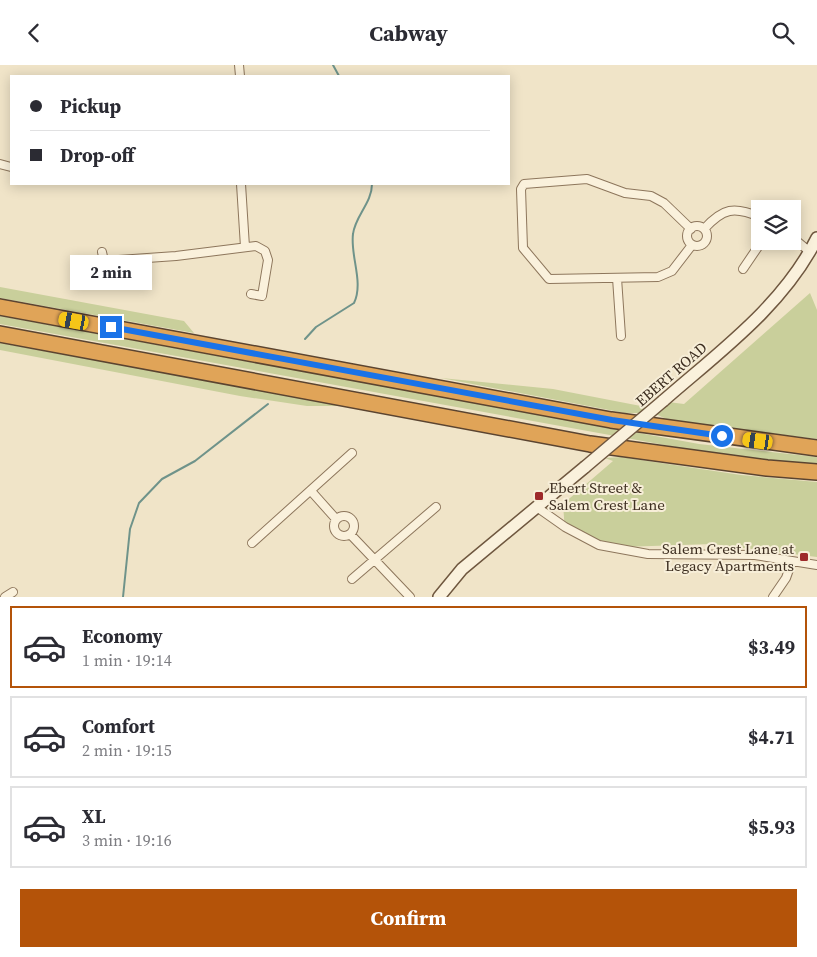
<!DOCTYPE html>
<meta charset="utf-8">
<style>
:root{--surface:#fff;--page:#f2f2f3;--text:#2b2b33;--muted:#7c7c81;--line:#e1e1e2;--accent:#b45309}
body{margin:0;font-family:"Source Serif 4",serif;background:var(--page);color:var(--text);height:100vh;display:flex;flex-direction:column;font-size:19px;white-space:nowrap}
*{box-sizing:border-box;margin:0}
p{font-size:16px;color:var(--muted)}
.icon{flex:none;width:28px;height:28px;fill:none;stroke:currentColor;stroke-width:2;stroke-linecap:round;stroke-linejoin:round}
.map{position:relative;height:532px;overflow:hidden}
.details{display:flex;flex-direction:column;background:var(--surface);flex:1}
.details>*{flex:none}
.hud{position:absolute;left:10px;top:10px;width:500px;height:110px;border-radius:0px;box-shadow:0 2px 12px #0003;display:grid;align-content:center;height:110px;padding:0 20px;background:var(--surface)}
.fabs{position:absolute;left:751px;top:135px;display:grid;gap:10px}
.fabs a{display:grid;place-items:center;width:50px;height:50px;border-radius:0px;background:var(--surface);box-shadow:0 2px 12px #0003;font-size:25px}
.end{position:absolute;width:22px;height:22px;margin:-11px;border:6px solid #1a73e8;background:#fff;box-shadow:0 0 0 2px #fff}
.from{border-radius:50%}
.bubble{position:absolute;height:35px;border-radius:0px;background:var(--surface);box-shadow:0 2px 12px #0003;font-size:16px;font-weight:700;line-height:35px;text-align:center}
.car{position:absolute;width:15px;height:30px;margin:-15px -8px;border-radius:6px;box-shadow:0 0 4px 1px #0007;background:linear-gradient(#f5c518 24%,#345 0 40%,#f5c518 0 76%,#345 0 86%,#f5c518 0)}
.hud b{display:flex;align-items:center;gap:18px;height:48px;font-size:19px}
.hud b+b{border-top:1px solid var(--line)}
.hud i{width:12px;height:12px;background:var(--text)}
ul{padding:9px 0 0;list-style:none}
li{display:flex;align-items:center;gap:15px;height:82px;margin:0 10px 8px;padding:0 10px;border:2px solid var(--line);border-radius:0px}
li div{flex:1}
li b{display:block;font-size:19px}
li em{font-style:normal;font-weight:700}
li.active{border-color:var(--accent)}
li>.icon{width:45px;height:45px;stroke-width:1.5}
.button{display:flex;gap:10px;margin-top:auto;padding:10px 20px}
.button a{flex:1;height:58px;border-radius:0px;background:var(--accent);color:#fff;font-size:20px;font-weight:700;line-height:58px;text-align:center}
header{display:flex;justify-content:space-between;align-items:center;height:65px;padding:0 20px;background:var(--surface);font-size:22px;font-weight:700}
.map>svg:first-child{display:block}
</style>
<header><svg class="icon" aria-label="back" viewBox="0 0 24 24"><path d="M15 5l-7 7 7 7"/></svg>Cabway<svg class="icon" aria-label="search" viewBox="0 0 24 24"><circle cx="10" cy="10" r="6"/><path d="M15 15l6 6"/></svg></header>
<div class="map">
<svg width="817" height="532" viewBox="0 0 817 532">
<rect width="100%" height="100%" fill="#f0e4c8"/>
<path fill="#c9cf9b" d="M0 222 184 256 194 268 0 233Z
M810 228 817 245V374L670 356 656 349 668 337 684 339Z
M0 251 699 379 817 392V400L703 387 0 259Z
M0 278 328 338 342 341H307L240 331 0 285Z
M441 313 553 324 646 342 640 348H625Z
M621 392 741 410 817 417V492L712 479 621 482 585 476 565 466 563 439 613 396 605 393Z"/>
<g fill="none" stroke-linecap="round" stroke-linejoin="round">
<path stroke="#6f938a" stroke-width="2" d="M333 0 339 11
M305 274 316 262 354 238C364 217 350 191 353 169 355 151 372 138 372 119
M123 532 130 464 139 438 162 414 195 396 268 339"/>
<g stroke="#8d765c" stroke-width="10">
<path id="street" d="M239 0 240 11
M0 99 11 102
M241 119 245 182
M687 171a10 10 0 1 1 20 0a10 10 0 1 1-20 0Z
M691 164 664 138 651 131 625 128 587 114 524 119 521 124 523 183 549 214 658 212 672 206 692 180
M704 164C723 143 734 141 760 152
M792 172 810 187
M102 187 104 196 176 191 256 181 265 186 268 195 262 231 251 229
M743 204 762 176
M617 213 621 271
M311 426 336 454
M538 443 565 462 599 480 648 489 755 490 817 500
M334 461a10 10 0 1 1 20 0a10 10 0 1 1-20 0Z
M350 469 410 532
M252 478 352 388
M352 514 436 442
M5 532 13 527
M773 532 786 513 792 496"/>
</g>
<g stroke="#6f573f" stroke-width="14">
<path id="secondary" d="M663 336C719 287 783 241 817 173
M439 532 462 504 585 402"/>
</g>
<g stroke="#5b4430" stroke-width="18">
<path id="highway" d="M0 242 611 355 817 383
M0 269 590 379 767 403 817 407"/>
</g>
<use href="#street" stroke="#faf1dc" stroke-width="8"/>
<use href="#secondary" stroke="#faf1dc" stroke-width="11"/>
<use href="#highway" stroke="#e0a458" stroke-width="15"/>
<g stroke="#6f573f" stroke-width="14" stroke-linecap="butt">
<path id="secondary-bridge" d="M585 402 663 336"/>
</g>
<use href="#secondary-bridge" stroke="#faf1dc" stroke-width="11"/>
</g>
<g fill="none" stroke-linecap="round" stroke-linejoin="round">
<path stroke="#1a73e8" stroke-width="6" d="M111 262 612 355 722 371"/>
</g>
<g fill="#9e2a2b" stroke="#f7eed8" stroke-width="2">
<rect x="534" y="426" width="10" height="10" rx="2.5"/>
<rect x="799" y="487" width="10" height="10" rx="2.5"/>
</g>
<g text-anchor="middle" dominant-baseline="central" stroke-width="4" stroke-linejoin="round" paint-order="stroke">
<g font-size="15" fill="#3d2e20" stroke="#f7eed8">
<text transform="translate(671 309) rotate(-41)">EBERT ROAD</text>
</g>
<g font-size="15" fill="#3d2e20" stroke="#f7eed8" text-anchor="start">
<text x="549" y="422">Ebert Street &amp;<tspan x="549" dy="17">Salem Crest Lane</tspan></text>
<text x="794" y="483" text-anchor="end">Salem Crest Lane at<tspan x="794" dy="17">Legacy Apartments</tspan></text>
</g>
</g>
</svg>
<div class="fabs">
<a><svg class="icon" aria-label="layers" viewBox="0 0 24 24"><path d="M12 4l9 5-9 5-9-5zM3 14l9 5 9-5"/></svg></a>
</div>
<i class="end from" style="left:722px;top:371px"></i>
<i class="end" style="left:111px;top:262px"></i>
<div class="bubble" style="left:70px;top:190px;width:82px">2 min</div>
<i class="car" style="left:74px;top:256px;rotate:280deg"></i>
<i class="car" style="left:758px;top:376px;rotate:278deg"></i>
<div class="hud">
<b><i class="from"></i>Pickup</b>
<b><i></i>Drop-off</b>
</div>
</div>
<section class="details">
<ul>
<li class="active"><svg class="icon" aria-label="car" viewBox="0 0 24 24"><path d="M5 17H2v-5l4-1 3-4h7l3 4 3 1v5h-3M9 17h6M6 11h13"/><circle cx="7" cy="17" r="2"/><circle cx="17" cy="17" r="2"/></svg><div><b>Economy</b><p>1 min · 19:14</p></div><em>$3.49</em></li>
<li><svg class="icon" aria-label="car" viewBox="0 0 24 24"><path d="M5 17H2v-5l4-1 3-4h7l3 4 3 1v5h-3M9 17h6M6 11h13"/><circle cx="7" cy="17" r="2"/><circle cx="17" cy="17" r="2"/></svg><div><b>Comfort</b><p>2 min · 19:15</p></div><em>$4.71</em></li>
<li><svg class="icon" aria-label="car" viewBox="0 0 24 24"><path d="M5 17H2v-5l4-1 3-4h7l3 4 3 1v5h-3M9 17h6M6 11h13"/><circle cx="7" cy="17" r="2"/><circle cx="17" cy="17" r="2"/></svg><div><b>XL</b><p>3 min · 19:16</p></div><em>$5.93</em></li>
</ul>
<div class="button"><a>Confirm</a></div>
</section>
